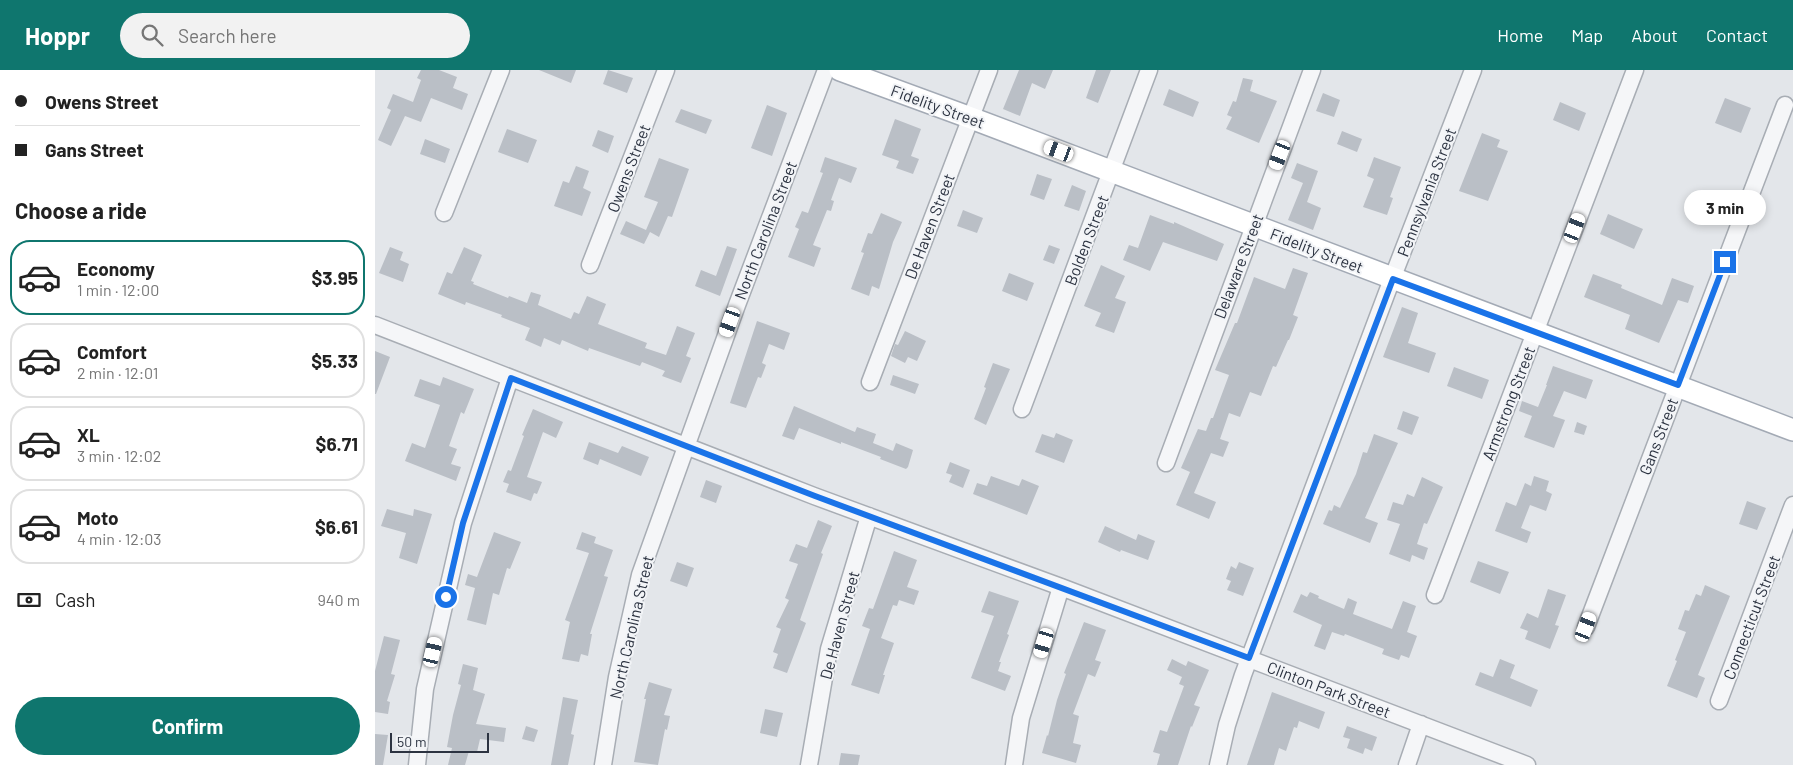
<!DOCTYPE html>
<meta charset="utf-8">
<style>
:root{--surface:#fff;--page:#f2f2f2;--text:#222;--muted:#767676;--line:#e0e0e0;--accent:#0f766e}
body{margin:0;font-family:Barlow,sans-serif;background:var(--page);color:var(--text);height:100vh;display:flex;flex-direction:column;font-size:19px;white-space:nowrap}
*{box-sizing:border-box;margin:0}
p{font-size:16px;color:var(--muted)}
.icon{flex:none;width:28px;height:28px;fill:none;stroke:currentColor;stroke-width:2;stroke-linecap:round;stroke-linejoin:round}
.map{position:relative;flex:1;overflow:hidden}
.panel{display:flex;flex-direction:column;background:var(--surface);width:375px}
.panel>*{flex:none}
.guide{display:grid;align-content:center;height:110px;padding:0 15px;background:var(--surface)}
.scale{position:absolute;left:15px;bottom:12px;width:99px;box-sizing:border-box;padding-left:5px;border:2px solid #2c3341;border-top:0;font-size:14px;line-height:18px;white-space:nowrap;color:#2c3341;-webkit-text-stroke:4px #f2f4f7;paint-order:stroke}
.end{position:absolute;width:22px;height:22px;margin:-11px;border:6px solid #1a73e8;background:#fff;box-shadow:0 0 0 2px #fff}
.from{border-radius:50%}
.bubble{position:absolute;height:35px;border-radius:18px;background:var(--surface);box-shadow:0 2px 8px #0003;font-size:16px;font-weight:700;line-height:35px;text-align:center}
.car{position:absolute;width:15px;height:30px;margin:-15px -8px;border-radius:6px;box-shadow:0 0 4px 1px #0007;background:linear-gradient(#fff 24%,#345 0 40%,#fff 0 76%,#345 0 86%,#fff 0)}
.guide b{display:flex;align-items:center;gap:18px;height:48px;font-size:19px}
.guide b+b{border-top:1px solid var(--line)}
.guide i{width:12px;height:12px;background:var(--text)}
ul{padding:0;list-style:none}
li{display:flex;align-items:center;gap:15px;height:75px;margin:0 10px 8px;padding:0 5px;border:2px solid var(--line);border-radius:20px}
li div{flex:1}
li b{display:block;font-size:19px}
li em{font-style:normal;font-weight:700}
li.current{border-color:var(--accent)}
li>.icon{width:45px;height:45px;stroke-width:1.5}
h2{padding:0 15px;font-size:22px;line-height:60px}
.pay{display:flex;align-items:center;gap:12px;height:55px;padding:0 15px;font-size:19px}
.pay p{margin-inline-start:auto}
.primary-button{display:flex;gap:10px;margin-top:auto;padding:10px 15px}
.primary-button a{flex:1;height:58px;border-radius:30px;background:var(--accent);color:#fff;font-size:20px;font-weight:700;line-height:58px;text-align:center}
header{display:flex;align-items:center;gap:30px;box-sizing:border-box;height:70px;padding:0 25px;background:var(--accent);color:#fff}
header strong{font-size:24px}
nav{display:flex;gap:28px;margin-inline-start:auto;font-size:18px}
.search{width:350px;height:45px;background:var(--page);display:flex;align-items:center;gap:12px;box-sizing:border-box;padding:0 18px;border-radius:28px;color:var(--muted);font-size:19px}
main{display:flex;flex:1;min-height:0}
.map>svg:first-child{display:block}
</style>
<header>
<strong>Hoppr</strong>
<div class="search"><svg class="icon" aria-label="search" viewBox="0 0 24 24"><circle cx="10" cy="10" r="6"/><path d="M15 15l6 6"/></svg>Search here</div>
<nav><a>Home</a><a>Map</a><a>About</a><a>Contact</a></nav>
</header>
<main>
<section class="panel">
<div class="guide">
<b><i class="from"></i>Owens Street</b>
<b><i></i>Gans Street</b>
</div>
<h2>Choose a ride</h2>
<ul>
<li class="current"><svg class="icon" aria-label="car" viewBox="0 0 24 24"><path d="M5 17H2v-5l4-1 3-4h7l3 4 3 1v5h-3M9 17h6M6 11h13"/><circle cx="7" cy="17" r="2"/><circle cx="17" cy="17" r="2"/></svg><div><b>Economy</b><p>1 min · 12:00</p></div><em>$3.95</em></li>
<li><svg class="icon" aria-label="car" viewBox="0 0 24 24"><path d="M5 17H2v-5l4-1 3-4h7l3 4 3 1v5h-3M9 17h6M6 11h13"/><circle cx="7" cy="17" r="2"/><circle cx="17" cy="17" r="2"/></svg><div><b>Comfort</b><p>2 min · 12:01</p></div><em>$5.33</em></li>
<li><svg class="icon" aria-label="car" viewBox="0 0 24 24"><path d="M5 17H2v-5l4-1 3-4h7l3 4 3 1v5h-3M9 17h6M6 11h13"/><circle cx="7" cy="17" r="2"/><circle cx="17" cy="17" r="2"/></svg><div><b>XL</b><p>3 min · 12:02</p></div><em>$6.71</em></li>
<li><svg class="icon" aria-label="car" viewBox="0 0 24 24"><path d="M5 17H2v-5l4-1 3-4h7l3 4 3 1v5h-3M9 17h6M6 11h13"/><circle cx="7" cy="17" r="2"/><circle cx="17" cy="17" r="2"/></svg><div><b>Moto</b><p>4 min · 12:03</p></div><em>$6.61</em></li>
</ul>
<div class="pay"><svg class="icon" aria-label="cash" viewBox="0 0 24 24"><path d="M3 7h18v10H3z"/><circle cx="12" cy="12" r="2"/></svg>Cash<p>940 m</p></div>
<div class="primary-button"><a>Confirm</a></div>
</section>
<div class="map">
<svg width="1418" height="695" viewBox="0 0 1418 695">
<rect width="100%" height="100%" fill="#e3e6ea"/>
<path fill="#babfc6" d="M46 0H64L82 7 78 18 93 24 87 40 56 28 46 52 30 46 16 76 3 70 16 40 12 38 18 24 38 32 46 10 42 8Z
M164 0H201L196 13Z
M233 0 258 8 252 23 228 14Z
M644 0H678L670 19 657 13 645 46 628 39Z
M721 0H736L723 33 711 28Z
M868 8 878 10 875 21 902 31 884 73 851 59 857 47 852 45 858 31 861 32Z
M794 19 824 32 818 47 788 35Z
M948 23 965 30 959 47 941 41Z
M1350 28 1376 38 1366 63 1340 53Z
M1185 32 1211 43 1204 61 1178 50Z
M392 35 412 43 397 86 376 78Z
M306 39 337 50 331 64 300 52Z
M520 49 546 59 536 86 544 89 538 104 521 98 524 91 507 85Z
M132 59 162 70 153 93 123 82Z
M223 60 239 66 233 83 217 76Z
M967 61 987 69 982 82 962 74Z
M1107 63 1125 70 1122 77 1133 81 1113 131 1084 121Z
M50 69 75 79 70 93 45 84Z
M450 87 482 98 476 113 464 108 456 130 459 131 456 141 452 140 438 175 446 178 439 197 413 187 424 159 420 157 427 141 433 143 448 103 445 102Z
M999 87 1026 97 1015 127 1018 128 1012 145 988 137 999 109 992 106Z
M284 88 314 99 297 147 293 146 284 167 275 162 269 174 245 164 251 151 271 160 283 132 269 127Z
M922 93 943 101 932 132 946 138 938 160 913 150 928 113 916 108Z
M201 96 214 101 208 118 216 122 207 146 179 136 188 111 194 113Z
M662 104 677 109 669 130 655 125Z
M697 115 711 121 704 141 689 136Z
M588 140 608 148 602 163 582 156Z
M506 143 527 152 518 172 504 219 497 216 494 226 476 219 489 183 486 182 493 163 497 164Z
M1233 144 1268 159 1259 179 1225 164Z
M775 145 799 154V152L849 174 842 191 788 172 775 201 748 190 754 175 763 178Z
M674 175 685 179 679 194 668 190Z
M352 176 362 179 345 226 320 216 326 200 341 206Z
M15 177 28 182 25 190 34 194 28 212 4 203Z
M89 177 107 185 96 211 99 212 98 214 133 228 134 226 152 233 156 222 166 225 163 235 196 249 199 242 204 244 212 226 231 234 223 254 272 273 270 278 291 285 302 256 320 263 311 286 316 288 306 313 287 306 290 301 267 292 265 296 214 278 213 281 187 270 185 275 169 268 166 277 150 270 155 258 126 247 127 245 91 232 90 235 63 224 72 202 77 204Z
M726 195 750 206 740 228 751 232 739 263 720 256 726 243 709 236Z
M918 198 933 203 918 245 923 247 914 270H913L901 297 898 296 886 326 875 322 865 347 854 343 845 369 854 372 848 387 836 383 819 423 841 432 834 449 801 435 815 402 806 398 823 359 831 361 836 348H838L854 305 840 300 860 253H862L879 207 910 219Z
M634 203 659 213 652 231 627 221Z
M1218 204 1247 215 1246 218 1287 235 1297 208 1319 216 1313 233 1303 230 1284 273 1250 259 1255 245 1209 227Z
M1027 237 1043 243 1033 273 1061 283 1054 303 1008 287Z
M382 251 415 263 409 280 394 274 387 293 391 295 386 308 383 307 371 338 355 333Z
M530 261 551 271 542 291 533 287 530 293 516 286 520 274 523 275Z
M0 281 15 287 1 324H0Z
M618 293 635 299 611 355 599 349 611 318 609 317Z
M1178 296 1218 310 1211 329 1189 321 1178 346 1190 350 1179 378 1149 367 1157 346 1144 341 1147 331 1163 337 1172 315H1171Z
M1079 297 1114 310 1107 329 1072 316Z
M518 305 544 314 540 324 515 315Z
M68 307 99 319 89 344 86 342 74 376 82 379 76 394 86 397 81 411 30 391 37 373 50 378 65 335 39 326 45 309 65 316Z
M419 336 480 362 482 357 501 364 498 373 518 381 521 373 538 380 533 397 531 399 505 389 506 387 466 372V374L424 358 419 370 407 366Z
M158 339 188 352 181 368 168 362 152 407 167 412 162 424 159 423 156 431 131 422 134 414 128 412 133 400 136 401 149 366 147 365Z
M1028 341 1044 347 1037 365 1022 359Z
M1202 352 1212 356 1209 365 1199 362Z
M681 363 698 370 689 393 660 382 667 364 679 368Z
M999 364 1023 373 990 448 1003 453 995 473 948 454 954 440 957 441 959 435 965 438 981 404 988 382 992 383Z
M214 372 243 383 247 376 274 387 266 406 225 389 223 395 208 389Z
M575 392 595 400 588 418 574 412 577 405 571 403Z
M616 406 644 416 647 409 664 416 652 445 598 424 602 413 612 416Z
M1159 406 1174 411 1171 421 1177 424 1171 441 1155 435 1146 458 1156 462 1152 473 1120 461 1131 432 1141 436 1150 413 1156 416Z
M1047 407 1068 417 1052 454 1049 453 1042 474 1053 478 1049 490 1037 485 1035 492 1014 484 1025 454 1012 450 1018 432 1028 435 1032 424 1039 427Z
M331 410 347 416 341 433 325 427Z
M1372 431 1391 438 1382 460 1364 454Z
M12 439 38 446 39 439 57 444 42 494 24 488 31 463 6 456Z
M443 450 457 456 446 483 448 484 425 550 431 553 412 603 398 598 403 584 398 582 406 559 401 557 414 530 410 528 423 494 414 491 421 474 432 478Z
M730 456 761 470 763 464 780 471 773 490 746 480 745 482 723 472Z
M119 462 146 472 135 499 132 498 124 525 118 523 111 555 92 550 100 518 90 515 93 504 102 507Z
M207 462 221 467 219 473 238 480 229 506 233 507 215 564H217L213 586 206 584 204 592 187 589 195 552 190 550 214 483 201 479Z
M519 481 542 490 532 517 544 521 539 535 524 530 522 536 518 535 506 568 519 573 508 605H510L504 624 476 615 495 559 487 556 494 538 498 539Z
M1103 491 1134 502 1125 524 1095 512Z
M302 492 319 498 312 517 295 511Z
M864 492 879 498 868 526 852 520 856 511 851 509 856 496 861 499Z
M1330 515 1355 526 1323 605 1330 608 1322 628 1292 616 1302 591 1300 590 1311 562 1303 559 1310 540 1314 541 1321 524 1326 526Z
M1173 519 1191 525 1180 555 1184 556 1175 579 1150 569 1153 561 1145 558 1152 543 1163 548Z
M614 521 644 531 632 564 634 565 624 592H626L623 601 636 606 630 621 596 608 619 546 606 542Z
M935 522 944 526 943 528 969 539 973 528 982 532 978 544 1017 559 1028 531 1041 536 1032 562 1042 566 1034 588 1026 585 1024 590 1007 584 1009 579 970 564 969 566 957 562 950 580 939 576 947 555 918 542 926 524 932 527Z
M709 552 731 560 720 590 726 592 720 607 713 604 698 644 704 646 698 673 706 675 701 693 667 683 672 665 673 666 682 630 691 604 689 603Z
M9 566 25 570 16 604 20 605 12 631 15 632 13 644 0 642V601Z
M797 589 811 596 813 591 834 600 819 635 825 637 817 657 816 656 803 695H782L785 684 778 682 785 660 792 662 809 616 804 614 807 607 792 600Z
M1125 589 1140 595 1135 608 1163 620 1156 637 1100 615 1105 602 1118 607Z
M88 594 103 598 98 620 110 624 101 654 131 658 129 672 105 669 102 682 94 681 90 695H73L77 678 72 677 78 645 86 615 83 614Z
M274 612 297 619 289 645 295 646 292 660 290 659 283 695 259 692 271 629H269Z
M897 622 950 642 944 659 924 651 922 658 919 657 911 681 904 678 899 695H872Z
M188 627 203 630 196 664 199 665 193 695H176Z
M390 639 408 643 402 667 385 663Z
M151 656 163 660 159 672 147 669Z
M972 656 1002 667 997 681 990 678 988 684 972 678 975 669 968 667Z
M0 664 13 665 8 695H0Z
M466 683 485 685 483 695H464Z"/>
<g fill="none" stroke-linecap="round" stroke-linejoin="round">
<g stroke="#a8adb4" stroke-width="19">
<path id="minor" d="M69 143 126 0
M215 195 291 0
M0 255 439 426 686 517 1152 695
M495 312 614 0
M647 339 774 0
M791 393 937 0
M1060 525 1260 0
M1211 557 1410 35
M1344 631 1418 435
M42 695 50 619 88 453 135 308
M228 695 242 607 265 505 362 235 451 0
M434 695 454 579 494 446
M639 695 646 648 686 517
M843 695 852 655 868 605 1017 209 1098 0
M1032 695 1046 654"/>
</g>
<g stroke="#a3aab5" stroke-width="24">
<path id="major" d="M465 0 596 48 1418 360"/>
</g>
<use href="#minor" stroke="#f5f6f8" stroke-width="16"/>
<use href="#major" stroke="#fff" stroke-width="21"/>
</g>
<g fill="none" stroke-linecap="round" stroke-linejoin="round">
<path stroke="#1a73e8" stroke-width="6" d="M71 527 88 453 136 308 440 426 874 588 1018 209 1303 315 1350 192"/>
</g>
<g text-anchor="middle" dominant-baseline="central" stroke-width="4" stroke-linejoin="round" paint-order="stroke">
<g font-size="16" fill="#2c3341" stroke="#f2f4f7">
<text transform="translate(563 36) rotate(20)">Fidelity Street</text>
<text transform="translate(253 98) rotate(-69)">Owens Street</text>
<text transform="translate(1051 122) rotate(-69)">Pennsylvania Street</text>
<text transform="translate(554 156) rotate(-69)">De Haven Street</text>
<text transform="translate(390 160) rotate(-69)">North Carolina Street</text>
<text transform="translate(711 170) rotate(-69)">Bolden Street</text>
<text transform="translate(942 180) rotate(21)">Fidelity Street</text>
<text transform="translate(863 196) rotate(-69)">Delaware Street</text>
<text transform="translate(1133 333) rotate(-69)">Armstrong Street</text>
<text transform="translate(1283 366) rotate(-69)">Gans Street</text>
<text transform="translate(1376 547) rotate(-69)">Connecticut Street</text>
<text transform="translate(464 555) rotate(-75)">De Haven Street</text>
<text transform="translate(256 557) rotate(-77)">North Carolina Street</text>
<text transform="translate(954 619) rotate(21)">Clinton Park Street</text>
</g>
</g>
</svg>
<div class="scale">50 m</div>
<i class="end from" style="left:71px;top:527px"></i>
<i class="end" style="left:1350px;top:192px"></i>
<div class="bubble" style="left:1309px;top:120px;width:82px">3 min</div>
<i class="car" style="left:684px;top:81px;rotate:291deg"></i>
<i class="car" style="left:905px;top:85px;rotate:201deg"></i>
<i class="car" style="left:1200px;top:158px;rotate:21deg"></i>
<i class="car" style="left:355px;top:252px;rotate:200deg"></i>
<i class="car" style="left:1211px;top:557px;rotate:21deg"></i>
<i class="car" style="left:669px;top:573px;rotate:197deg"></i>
<i class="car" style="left:58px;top:582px;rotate:13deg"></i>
</div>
</main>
